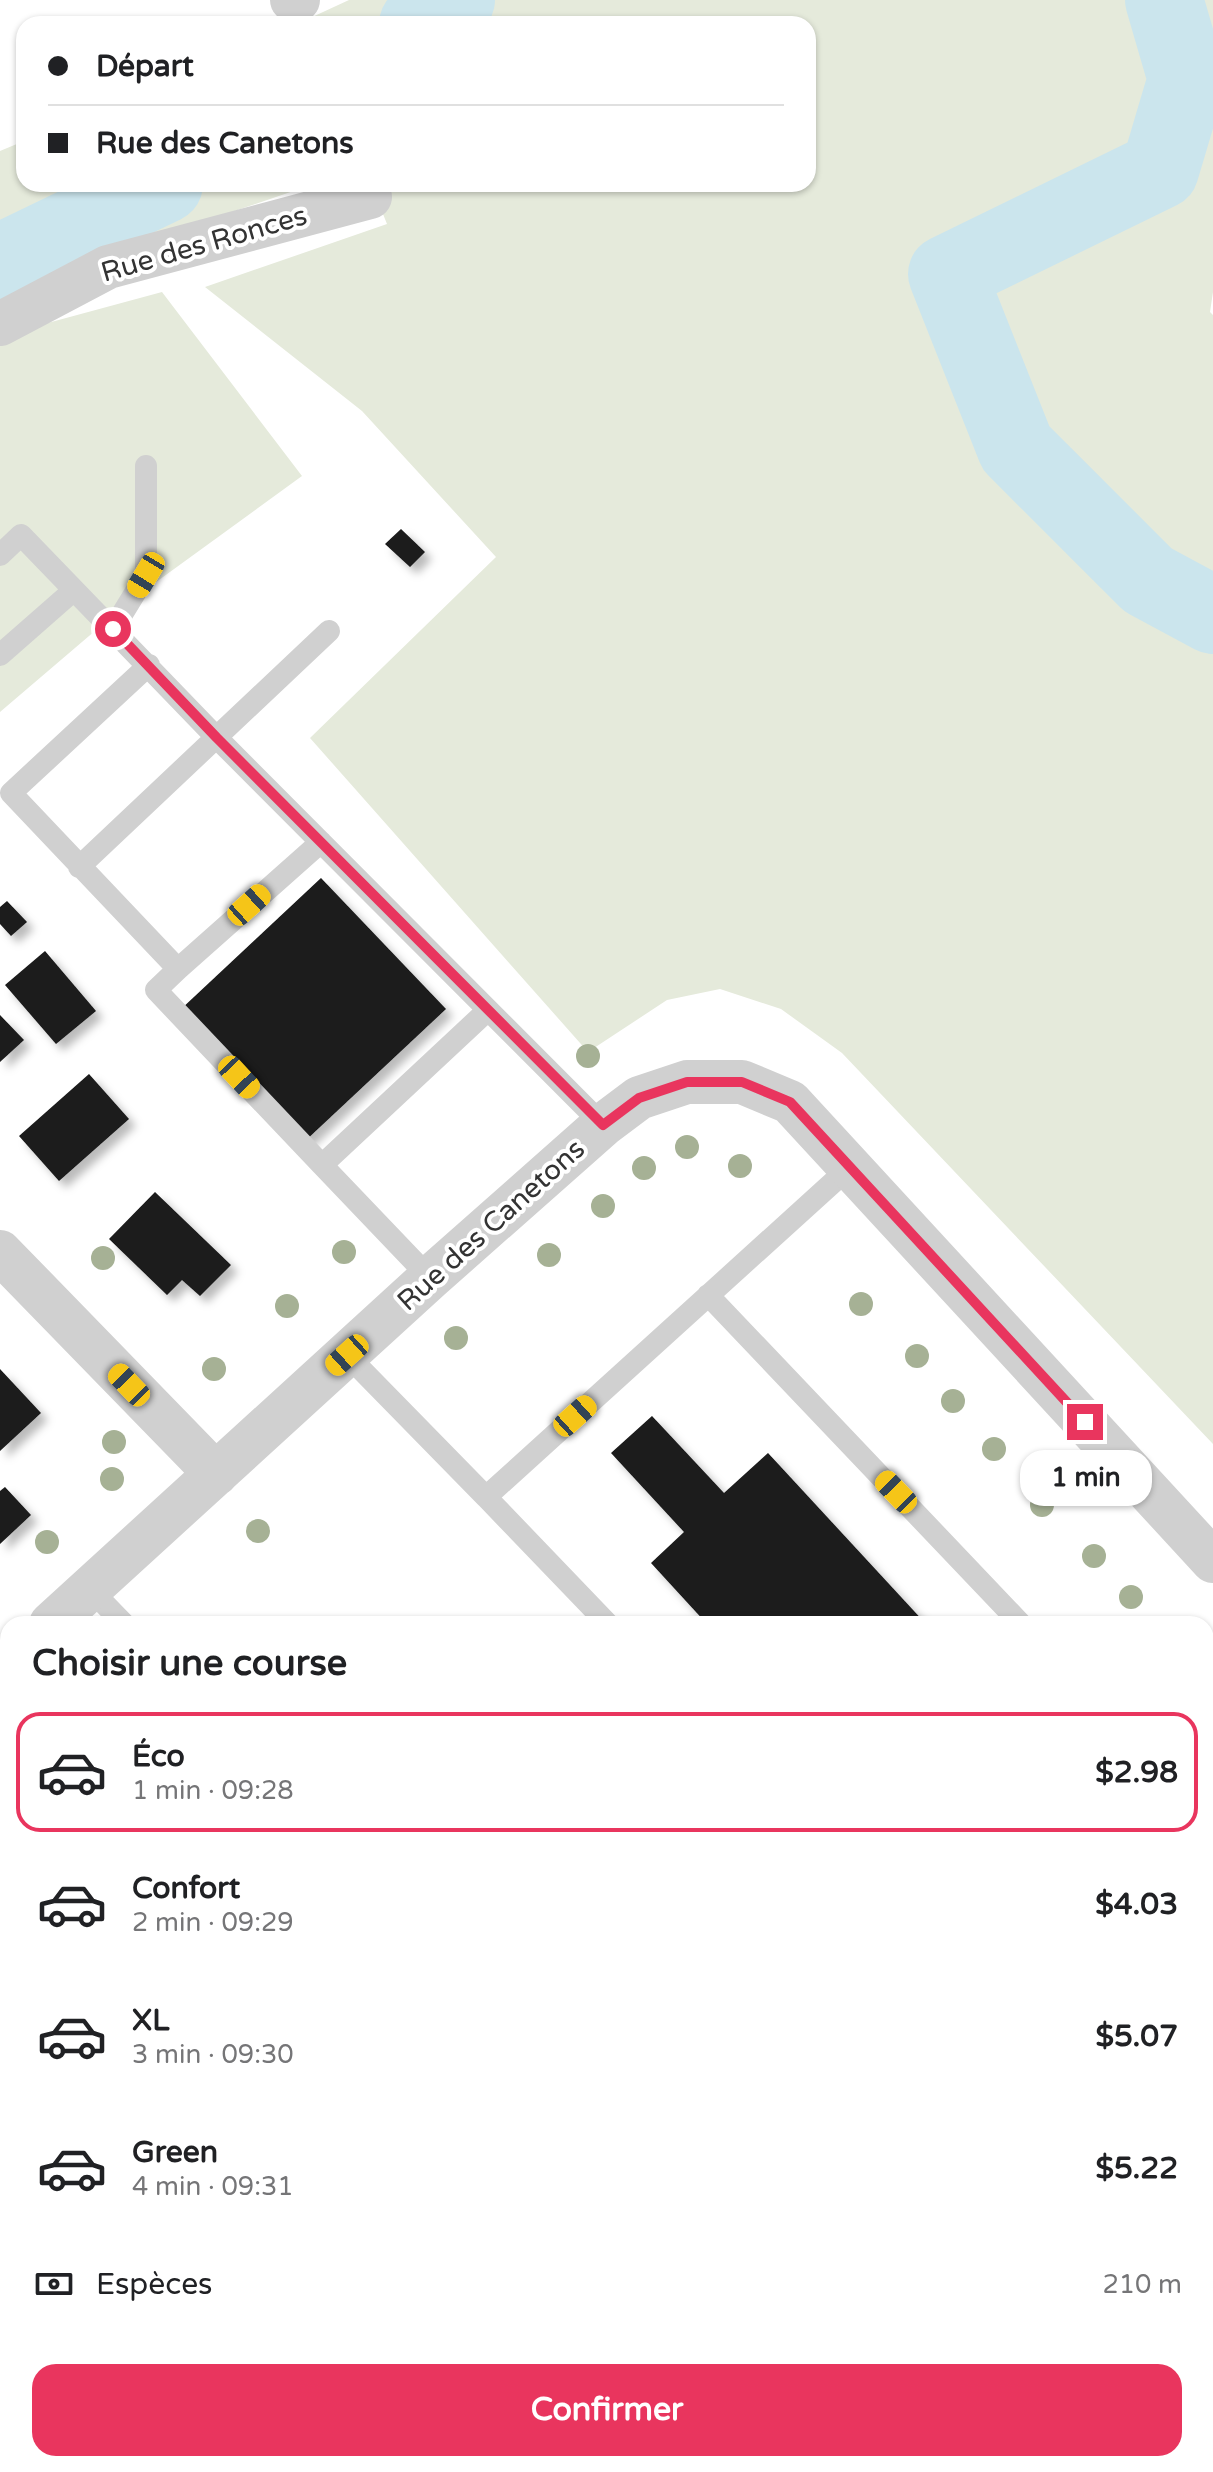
<!DOCTYPE html>
<html lang="fr">
<meta charset="utf-8">
<style>
:root{--surface:#fff;--page:#f2f2f2;--text:#202124;--muted:#757577;--line:#e0e0e0;--accent:#e9355e}
body{margin:0;font-family:"Varela Round",sans-serif;background:var(--page);color:var(--text);height:100vh;display:flex;flex-direction:column;font-size:30px;white-space:nowrap}
*{box-sizing:border-box;margin:0}
p{font-size:26px;color:var(--muted)}
.icon{flex:none;width:44px;height:44px;fill:none;stroke:currentColor;stroke-width:2;stroke-linecap:round;stroke-linejoin:round}
.map{position:relative;flex:1;overflow:hidden}
.side{position:absolute;left:0px;top:1616px;width:1214px;height:856px;display:flex;flex-direction:column;background:var(--surface);border-radius:24px 24px 0 0;box-shadow:0 2px 6px #0004}
.side>*{flex:none}
.guide{position:absolute;left:16px;top:16px;width:800px;height:176px;border-radius:24px;box-shadow:0 2px 6px #0004;display:grid;align-content:center;height:176px;padding:0 32px;background:var(--surface)}
.end{position:absolute;width:36px;height:36px;margin:-18px;border:10px solid #e9355e;background:#fff;box-shadow:0 0 0 4px #fff}
.from{border-radius:50%}
.bubble{position:absolute;height:56px;border-radius:24px;background:var(--surface);box-shadow:0 2px 6px #0004;font-size:26px;font-weight:700;line-height:56px;text-align:center}
.car{position:absolute;width:24px;height:48px;margin:-24px -12px;border-radius:10px;box-shadow:0 0 6px 2px #0007;background:linear-gradient(#f5c518 24%,#345 0 40%,#f5c518 0 76%,#345 0 86%,#f5c518 0)}
.guide b{display:flex;align-items:center;gap:28px;height:76px;font-size:30px}
.guide b+b{border-top:2px solid var(--line)}
.guide i{width:20px;height:20px;background:var(--text)}
ul{padding:0;list-style:none}
li{display:flex;align-items:center;gap:24px;height:120px;margin:0 16px 12px;padding:0 16px;border:4px solid transparent;border-radius:24px}
li div{flex:1}
li b{display:block;font-size:30px}
li em{font-style:normal;font-weight:700}
li.selected{border-color:var(--accent)}
li>.icon{width:72px;height:72px;stroke-width:1.5}
h2{padding:0 32px;font-size:36px;line-height:96px}
.pay{display:flex;align-items:center;gap:20px;height:88px;padding:0 32px;font-size:30px}
.pay p{margin-inline-start:auto}
.action{display:flex;gap:16px;margin-top:auto;padding:16px 32px}
.action a{flex:1;height:92px;border-radius:24px;background:var(--accent);color:#fff;font-size:32px;font-weight:700;line-height:92px;text-align:center}
.map>svg:first-child{display:block}
</style>
<div class="map">
<svg width="1213" height="2472" viewBox="0 0 1213 2472">
<defs>
<filter id="shadow"><feDropShadow dx="7" dy="7" stdDeviation="4" flood-color="#0004"/></filter>
</defs>
<rect width="100%" height="100%" fill="#fff"/>
<path fill="#e5eadb" d="M349 0H1213V292L1210 312 1213 315V1444L842 1053 781 1009 720 989 667 1000 588 1052 310 738 496 557 362 411 205 287 387 224 371 184H808V24H297Z
M24 141V184H314L108 254 0 313V151Z
M162 292 302 476 130 601 0 712V341L7 334Z"/>
<g fill="none" stroke-linecap="round" stroke-linejoin="round">
<path stroke="#cbe5ed" stroke-width="78" d="M1164 0 1187 79 1160 170 947 274 1016 448 1148 580 1213 615
M418 24 456 0
M0 263 164 184"/>
</g>
<path fill="#1a1a1a" filter="url(#shadow)" d="M401 529 425 552 410 567 385 544Z
M321 878 446 1009 304 1142 179 1011Z
M7 901 27 922 11 936 0 924V907Z
M45 951 96 1011 56 1044 5 985Z
M0 1015 24 1040 0 1062Z
M89 1074 129 1119 59 1181 19 1136Z
M155 1192 231 1265 200 1296 182 1280 167 1295 109 1239Z
M0 1369 41 1413 0 1451Z
M652 1416 724 1493 768 1453 926 1624H707L651 1563 684 1532 611 1453Z
M5 1487 31 1515 0 1544V1491Z
M1206 1927 1213 1935V2058L1206 2064Z
M1213 2283V2361L1206 2368V2289Z
M16 2464H168L176 2472H7Z
M790 2464H856L863 2472H781Z"/>
<g fill="none" stroke-linecap="round" stroke-linejoin="round">
<path stroke="#d0d0d0" stroke-width="22" d="M0 555 21 535 217 738 603 1125
M113 629 146 575V466
M0 655 74 590
M149 665 11 793 178 969 321 842
M79 867 329 631
M178 969 156 990 322 1165 488 1010
M322 1165 430 1278
M708 1295 1021 1624
M347 1355 486 1497
M90 1589 124 1624
M608 1624 486 1497 850 1167
M1206 1662 1213 1655
M1206 1817 1213 1825
M0 1868 8 1876
M1206 2120 1213 2114
M0 2409 8 2402
M485 2472 493 2464"/>
<path stroke="#d0d0d0" stroke-width="44" d="M292 0H298
M0 324 108 267 370 197
M0 1252 216 1474
M51 1624 430 1278 603 1125 639 1098 687 1082H742L790 1102 1213 1561
M0 1671 8 1664
M0 2073 8 2082
M356 2464 363 2472"/>
</g>
<g fill="#a6b195">
<circle cx="588" cy="1056" r="12"/>
<circle cx="687" cy="1147" r="12"/>
<circle cx="740" cy="1166" r="12"/>
<circle cx="644" cy="1168" r="12"/>
<circle cx="603" cy="1206" r="12"/>
<circle cx="344" cy="1252" r="12"/>
<circle cx="549" cy="1255" r="12"/>
<circle cx="103" cy="1258" r="12"/>
<circle cx="861" cy="1304" r="12"/>
<circle cx="287" cy="1306" r="12"/>
<circle cx="456" cy="1338" r="12"/>
<circle cx="917" cy="1356" r="12"/>
<circle cx="214" cy="1369" r="12"/>
<circle cx="953" cy="1401" r="12"/>
<circle cx="114" cy="1442" r="12"/>
<circle cx="994" cy="1449" r="12"/>
<circle cx="112" cy="1479" r="12"/>
<circle cx="1042" cy="1505" r="12"/>
<circle cx="258" cy="1531" r="12"/>
<circle cx="47" cy="1542" r="12"/>
<circle cx="1094" cy="1556" r="12"/>
<circle cx="1131" cy="1597" r="12"/>
</g>
<g fill="none" stroke-linecap="round" stroke-linejoin="round">
<path stroke="#e9355e" stroke-width="10" d="M113 629 217 738 603 1125 639 1098 687 1082H742L790 1102 1085 1422"/>
</g>
<g text-anchor="middle" dominant-baseline="central" stroke-width="8" stroke-linejoin="round" paint-order="stroke">
<g font-size="28" fill="#333" stroke="#fff">
<text transform="translate(204 244) rotate(-16)">Rue des Ronces</text>
<text transform="translate(491 1225) rotate(-42)">Rue des Canetons</text>
</g>
</g>
</svg>
<i class="end from" style="left:113px;top:629px"></i>
<i class="end" style="left:1085px;top:1422px"></i>
<div class="bubble" style="left:1020px;top:1450px;width:132px">1 min</div>
<i class="car" style="left:146px;top:575px;rotate:211deg"></i>
<i class="car" style="left:249px;top:905px;rotate:48deg"></i>
<i class="car" style="left:239px;top:1077px;rotate:137deg"></i>
<i class="car" style="left:347px;top:1355px;rotate:228deg"></i>
<i class="car" style="left:129px;top:1385px;rotate:316deg"></i>
<i class="car" style="left:575px;top:1416px;rotate:48deg"></i>
<i class="car" style="left:896px;top:1492px;rotate:316deg"></i>
<div class="guide">
<b><i class="from"></i>Départ</b>
<b><i></i>Rue des Canetons</b>
</div>
<section class="side">
<h2>Choisir une course</h2>
<ul>
<li class="selected"><svg class="icon" aria-label="car" viewBox="0 0 24 24"><path d="M5 17H2v-5l4-1 3-4h7l3 4 3 1v5h-3M9 17h6M6 11h13"/><circle cx="7" cy="17" r="2"/><circle cx="17" cy="17" r="2"/></svg><div><b>Éco</b><p>1 min · 09:28</p></div><em>$2.98</em></li>
<li><svg class="icon" aria-label="car" viewBox="0 0 24 24"><path d="M5 17H2v-5l4-1 3-4h7l3 4 3 1v5h-3M9 17h6M6 11h13"/><circle cx="7" cy="17" r="2"/><circle cx="17" cy="17" r="2"/></svg><div><b>Confort</b><p>2 min · 09:29</p></div><em>$4.03</em></li>
<li><svg class="icon" aria-label="car" viewBox="0 0 24 24"><path d="M5 17H2v-5l4-1 3-4h7l3 4 3 1v5h-3M9 17h6M6 11h13"/><circle cx="7" cy="17" r="2"/><circle cx="17" cy="17" r="2"/></svg><div><b>XL</b><p>3 min · 09:30</p></div><em>$5.07</em></li>
<li><svg class="icon" aria-label="car" viewBox="0 0 24 24"><path d="M5 17H2v-5l4-1 3-4h7l3 4 3 1v5h-3M9 17h6M6 11h13"/><circle cx="7" cy="17" r="2"/><circle cx="17" cy="17" r="2"/></svg><div><b>Green</b><p>4 min · 09:31</p></div><em>$5.22</em></li>
</ul>
<div class="pay"><svg class="icon" aria-label="cash" viewBox="0 0 24 24"><path d="M3 7h18v10H3z"/><circle cx="12" cy="12" r="2"/></svg>Espèces<p>210 m</p></div>
<div class="action"><a>Confirmer</a></div>
</section>
</div>
